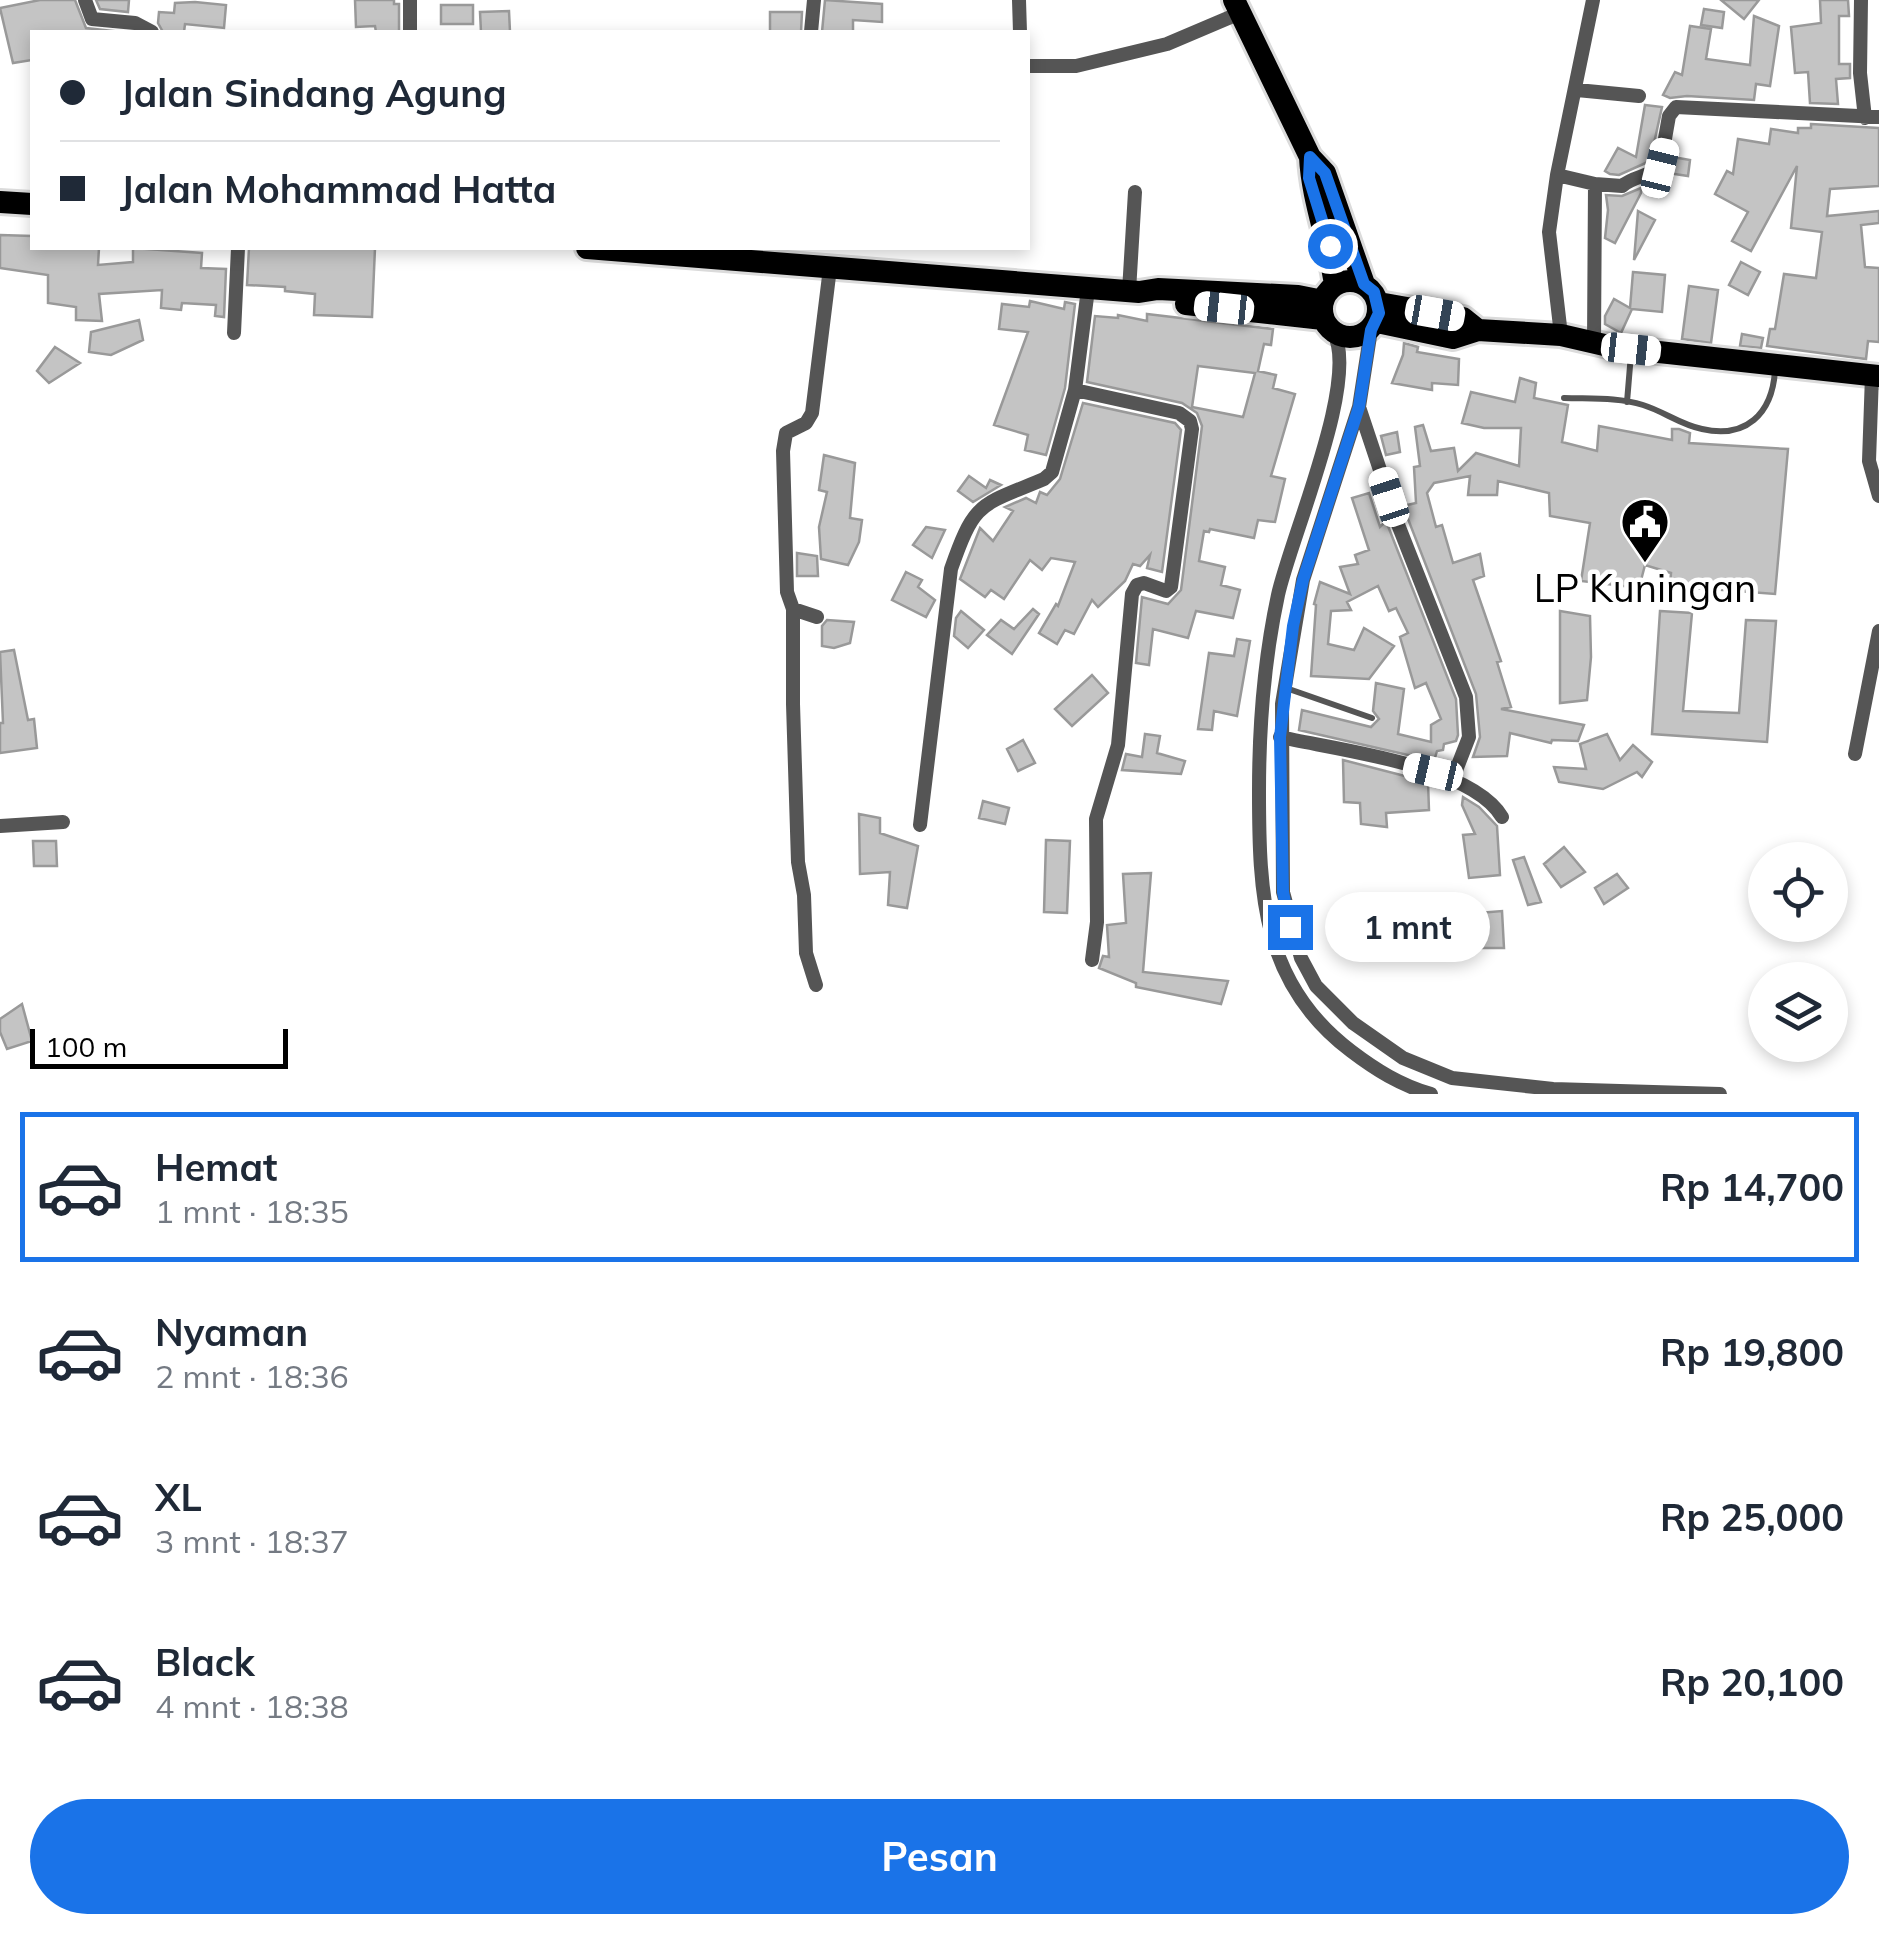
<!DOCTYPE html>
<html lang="id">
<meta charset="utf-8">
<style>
:root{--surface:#fff;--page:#f2f2f3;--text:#1f2937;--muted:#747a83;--line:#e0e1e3;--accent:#1a73e8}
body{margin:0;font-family:Mulish,sans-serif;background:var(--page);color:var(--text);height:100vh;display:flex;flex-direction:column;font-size:38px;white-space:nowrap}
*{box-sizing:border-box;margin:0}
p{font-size:32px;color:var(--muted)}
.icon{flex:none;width:55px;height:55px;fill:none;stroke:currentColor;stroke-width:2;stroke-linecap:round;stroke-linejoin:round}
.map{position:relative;height:1094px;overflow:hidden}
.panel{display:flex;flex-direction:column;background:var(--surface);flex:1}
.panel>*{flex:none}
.hud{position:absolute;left:30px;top:30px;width:1000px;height:220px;border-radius:0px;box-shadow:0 5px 15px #0003;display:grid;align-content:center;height:220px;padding:0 30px;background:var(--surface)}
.buttons{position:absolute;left:1748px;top:842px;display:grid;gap:20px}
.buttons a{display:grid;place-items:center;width:100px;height:100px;border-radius:50%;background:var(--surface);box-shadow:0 5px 15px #0003;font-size:50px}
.scale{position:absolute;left:30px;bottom:25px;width:258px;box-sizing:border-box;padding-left:10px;border:5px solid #000;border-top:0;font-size:28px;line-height:35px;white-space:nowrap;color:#000;-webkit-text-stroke:8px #fff;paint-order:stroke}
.end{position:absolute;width:45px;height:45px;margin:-22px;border:12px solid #1a73e8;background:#fff;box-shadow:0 0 0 5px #fff}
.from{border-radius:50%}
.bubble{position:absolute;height:70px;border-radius:35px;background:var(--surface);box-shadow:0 5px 15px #0003;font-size:32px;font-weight:700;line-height:70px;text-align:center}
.car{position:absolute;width:30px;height:60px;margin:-30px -15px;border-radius:12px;box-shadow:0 0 8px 2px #0007;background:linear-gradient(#fff 24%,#345 0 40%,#fff 0 76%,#345 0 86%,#fff 0)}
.hud b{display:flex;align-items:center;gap:35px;height:95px;font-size:38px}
.hud b+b{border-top:2px solid var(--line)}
.hud i{width:25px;height:25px;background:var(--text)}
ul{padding:18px 0 0;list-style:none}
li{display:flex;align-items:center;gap:30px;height:150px;margin:0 20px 15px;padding:0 10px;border:5px solid transparent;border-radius:0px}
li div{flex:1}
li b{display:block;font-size:38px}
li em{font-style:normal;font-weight:700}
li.selected{border-color:var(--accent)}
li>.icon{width:90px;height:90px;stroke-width:1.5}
.button{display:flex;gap:20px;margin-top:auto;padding:20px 30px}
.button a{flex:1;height:115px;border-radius:60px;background:var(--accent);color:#fff;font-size:40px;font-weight:700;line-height:115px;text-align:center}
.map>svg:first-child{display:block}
</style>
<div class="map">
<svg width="1879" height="1094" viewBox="0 0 1879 1094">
<rect width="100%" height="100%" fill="#fff"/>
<path fill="#c4c4c4" stroke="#999" stroke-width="2.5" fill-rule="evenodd" d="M40 0H75L86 28 122 32H32V60L13 63 0 8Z
M96 0H129L128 12 100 9Z
M355 0H394V4H399V32H376L375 26 356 27Z
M825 0 882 4V22L853 20V32H822Z
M1721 0H1759L1744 19Z
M1820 0H1848L1849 16H1839V64H1850V78L1836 79 1838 104 1810 103 1808 72 1795 73 1791 27 1821 23Z
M195 2 226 5 224 28 185 24 184 32H163L158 23 159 12 174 13 175 3Z
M441 5H473V24H441Z
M1704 9 1724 12 1722 28 1701 25Z
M509 11 510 32H481L480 12Z
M770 12H802L801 32H770Z
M1754 16 1779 26 1770 86 1756 84 1754 100 1687 96 1670 98 1663 95 1675 72 1682 75 1690 26 1711 29 1706 59 1750 65Z
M1645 105 1662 107 1650 161 1619 175 1610 174 1605 171 1618 148 1636 157Z
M1811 124 1879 128V186L1830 189 1827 216 1879 211V223L1861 225 1865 267 1879 268V342L1868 341 1866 359 1767 346 1770 329H1775L1784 274 1816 278 1822 232 1791 228 1797 166 1751 251 1732 241 1748 212 1715 194 1727 171 1733 174 1738 139 1769 144 1771 129 1798 133V128H1811Z
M1673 157 1690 160 1688 176 1668 173Z
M1641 188V193L1615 243 1605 238 1608 210 1606 195 1622 196Z
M1638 211 1655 220 1634 260Z
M0 235 32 236V248H99L98 265 133 262V248L202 253 201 268 226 269 224 317 215 316 216 305 182 303 181 310 161 308 162 290 99 294 102 321 76 320V307L48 303V275L0 268Z
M249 248H375L372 317 314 315 315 294 285 291V287L247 285Z
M1741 262 1760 272 1748 295 1729 285Z
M1633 272 1665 275 1662 312 1632 309 1621 333 1605 324V316L1614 299 1630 308Z
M1689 286 1718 290 1711 343 1682 339Z
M1030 301 1064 309 1065 302 1075 304 1065 388 1046 455 1025 450 1028 435 994 425 1028 332 999 329 1002 304 1029 307Z
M1147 314 1273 329 1271 345 1264 344 1258 371 1276 375 1273 388 1295 394 1271 476 1285 479 1275 522 1258 520 1254 538 1210 529 1209 532 1204 531 1199 561 1225 567 1221 585 1240 590 1233 618 1196 611 1188 638 1153 629 1149 665 1136 663 1142 597 1168 604 1181 590 1202 426 1197 413 1182 403 1087 382 1095 316 1118 318V315L1147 321ZM1198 366 1255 373 1243 417 1192 407Z
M139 320 143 340 111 355 89 352 91 332Z
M1742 334 1763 338 1761 348 1740 346Z
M1404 343 1418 347 1417 352 1459 359 1458 385 1432 383V390L1392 383 1403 355Z
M55 347 80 363 49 383 37 371Z
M1520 378 1536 383 1534 398 1568 405 1562 442 1597 451 1599 426 1672 440V429H1679L1690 433 1689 443 1788 449 1775 594 1670 586 1671 573 1645 565 1639 588 1581 581 1590 523 1550 516 1549 493 1498 481 1497 495H1468L1470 476 1434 483 1427 493 1436 527 1442 525 1453 563 1480 554 1484 576 1473 580 1501 661 1497 662 1511 707 1501 709 1584 725 1578 741 1552 740 1551 743 1510 733 1507 756 1473 757 1480 737 1476 694 1403 506 1416 503 1414 467 1420 466 1415 427 1423 425 1431 451 1454 448 1458 471 1476 453 1519 466 1521 428H1484L1462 423 1471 392 1515 402Z
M1083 403 1175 423 1181 430 1162 572 1147 568 1150 555 1140 566 1133 564 1125 581 1098 607 1092 600 1074 634 1065 630 1057 644 1039 633 1056 604 1058 606 1075 562 1051 558 1042 570 1030 560 1004 599 991 590 985 597 960 579 980 528 993 541 1013 511 1005 507 1026 498 1036 503 1040 492 1047 495 1060 479Z
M1397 432 1400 452 1386 455 1381 436Z
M824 455 855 463 850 518 862 520 859 542 848 565 821 559 819 527 827 492 819 490Z
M969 476 986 488 990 480 1001 485 973 502 958 491Z
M1369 493 1380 527 1386 521 1456 699 1458 735 1456 741 1444 744 1443 750 1437 751 1434 761 1299 730 1302 710 1371 727 1379 719 1373 711 1376 683 1404 689 1398 734 1431 742V725L1441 719 1426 683 1415 688 1400 637 1408 633 1396 608 1389 611 1378 586 1347 602 1351 610 1331 611 1328 644 1354 650 1364 628 1394 646 1369 679 1311 676 1316 605 1314 604 1320 582 1350 594 1340 567 1358 564 1355 555 1369 550 1352 498Z
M926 527 945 530 932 558 913 545Z
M797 553 817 556 818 576H797Z
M906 572 922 580 918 587 935 600 926 617 892 600Z
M1033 609 1039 614 1012 654 987 635 1001 620 1014 629Z
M961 611 984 630 968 648 954 636 956 618Z
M1560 611 1590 616 1591 657 1587 700 1560 703Z
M1660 611 1692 613 1683 711 1739 713 1746 620 1776 621 1767 742 1652 734Z
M827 620 854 622 850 643 834 648 822 646V626Z
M1237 639 1250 641 1237 716 1214 711 1212 730 1198 729 1209 653 1234 656Z
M14 650 28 720 34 719 37 748 0 753V723H3L0 652Z
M1092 675 1108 693 1072 726 1055 709Z
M1145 734 1160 736 1157 753 1185 761 1181 774 1122 770 1126 754 1142 757Z
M1607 734 1620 760 1633 745 1652 762 1642 777 1637 772 1603 789 1559 782 1554 767 1586 769 1580 744Z
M1023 740 1035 763 1018 771 1007 749Z
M1343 760 1428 782 1429 810 1386 813 1387 827 1361 824 1360 803 1344 802Z
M1463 797 1479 807 1497 826 1500 875 1469 878 1463 835 1475 834 1462 805Z
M983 801 1009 808 1005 824 979 818Z
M859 814 880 818V833L918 846 907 908 888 905 890 872 860 874Z
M1046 840 1070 841 1067 913 1044 912Z
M33 841H56L57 866H34Z
M1564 847 1585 872 1561 887 1544 864Z
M1524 857 1541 902 1528 905 1513 860Z
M1151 873 1143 972 1228 981 1221 1004 1136 987V983L1099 968 1103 956 1109 957 1107 925 1126 923 1123 874Z
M1617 874 1628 888 1604 904 1595 888Z
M1502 911 1504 948H1482L1479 913Z
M22 1004 32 1041 7 1049 0 1032V1019Z"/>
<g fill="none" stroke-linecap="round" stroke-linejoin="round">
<g stroke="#dbdbdb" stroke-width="28">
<path id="primary" d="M1234 0 1310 157C1312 200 1329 241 1335 285
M1310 157 1325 173 1364 284
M0 202 32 204
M587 248 1139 292 1158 289 1298 296 1323 301
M1322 309a28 28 0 1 1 56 0a28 28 0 1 1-56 0Z
M1379 303 1463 318 1478 330
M1186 304 1323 319
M1377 322 1453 338 1478 330 1561 335 1613 347 1879 376"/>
</g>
<path stroke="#555" stroke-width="6" d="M1564 398C1590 399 1618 397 1643 405 1663 411 1681 425 1702 429 1746 439 1772 414 1775 371
M1627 402 1631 354
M1286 688 1372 718"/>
<path stroke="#555" stroke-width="14" d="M85 0 92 19 135 23 152 32
M1019 0 1020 32
M1861 0 1860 73 1865 118
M410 32V0
M811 32 814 0
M1028 66H1076L1167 44 1240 13
M1577 90 1639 96
M1557 175 1595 184 1622 186C1634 176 1648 177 1660 167L1669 116 1676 107 1879 117
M1129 291 1135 192
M1371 330 1359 407 1303 580 1282 704 1283 892 1301 958 1316 986 1353 1023 1403 1058 1452 1078 1553 1089 1720 1094
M1333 332C1361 378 1290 539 1278 595 1264 660 1259 725 1259 791 1259 894 1262 984 1351 1051 1376 1070 1400 1085 1431 1094
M234 333 238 248
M1561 335 1549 232 1557 175 1593 0
M1594 343 1595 184
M1872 375 1869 461 1879 496
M1075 390 1179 413 1190 421 1192 429 1171 587 1166 591 1144 583 1137 585 1132 594 1118 745 1096 819 1097 922 1092 960
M1359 407 1399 527 1466 697 1469 737 1453 778
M793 609V704L798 862 804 895 806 953 816 985
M817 617 793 609 787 592 783 451 786 433 806 423 812 413 830 268
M1280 737C1338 750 1471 765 1502 817
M1855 754 1879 631
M920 825 951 569C975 500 980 506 1044 479L1052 472 1075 390 1088 289
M0 826 63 822"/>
<use href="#primary" stroke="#000" stroke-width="22"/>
</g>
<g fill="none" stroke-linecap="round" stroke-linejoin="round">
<path stroke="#1a73e8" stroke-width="12" d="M1290 927 1283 892 1280 737 1293 626 1303 580 1359 407 1371 330 1379 313 1374 292 1364 284 1325 173 1310 157 1309 178 1330 246"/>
</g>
<defs>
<g id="civic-pin" transform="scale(2.5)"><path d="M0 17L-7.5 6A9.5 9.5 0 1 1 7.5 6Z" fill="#000" stroke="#fff"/><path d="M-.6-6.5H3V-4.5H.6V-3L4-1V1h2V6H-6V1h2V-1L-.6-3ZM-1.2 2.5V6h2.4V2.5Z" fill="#fff"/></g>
</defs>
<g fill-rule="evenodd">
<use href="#civic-pin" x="1645" y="522"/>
</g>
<g text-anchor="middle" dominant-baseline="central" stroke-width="9" stroke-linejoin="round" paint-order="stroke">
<g font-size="38" fill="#000" stroke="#fff">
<text x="1645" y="588">LP Kuningan</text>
</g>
</g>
</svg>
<div class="buttons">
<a><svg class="icon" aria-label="locate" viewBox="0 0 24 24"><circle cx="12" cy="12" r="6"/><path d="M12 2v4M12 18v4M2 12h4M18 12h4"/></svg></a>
<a><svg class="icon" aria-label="layers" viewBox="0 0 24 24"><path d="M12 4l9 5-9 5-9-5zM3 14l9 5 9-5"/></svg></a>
</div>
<div class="scale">100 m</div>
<i class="end from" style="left:1330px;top:246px"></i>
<i class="end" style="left:1290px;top:927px"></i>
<div class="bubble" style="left:1325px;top:892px;width:165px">1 mnt</div>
<i class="car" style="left:1660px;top:168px;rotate:14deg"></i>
<i class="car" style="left:1224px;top:308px;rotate:276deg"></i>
<i class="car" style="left:1435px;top:313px;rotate:100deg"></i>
<i class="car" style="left:1631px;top:349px;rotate:96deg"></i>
<i class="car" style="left:1389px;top:497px;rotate:342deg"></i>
<i class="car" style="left:1433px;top:772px;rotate:283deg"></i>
<div class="hud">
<b><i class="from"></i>Jalan Sindang Agung</b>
<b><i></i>Jalan Mohammad Hatta</b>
</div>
</div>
<section class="panel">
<ul>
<li class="selected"><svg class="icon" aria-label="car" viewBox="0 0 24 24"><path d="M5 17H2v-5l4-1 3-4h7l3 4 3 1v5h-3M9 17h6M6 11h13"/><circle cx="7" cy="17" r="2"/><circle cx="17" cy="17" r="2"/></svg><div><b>Hemat</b><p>1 mnt · 18:35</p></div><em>Rp 14,700</em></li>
<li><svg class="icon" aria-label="car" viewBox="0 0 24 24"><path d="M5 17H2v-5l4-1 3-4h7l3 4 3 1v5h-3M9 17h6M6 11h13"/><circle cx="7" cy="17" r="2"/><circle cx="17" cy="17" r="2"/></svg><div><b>Nyaman</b><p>2 mnt · 18:36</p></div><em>Rp 19,800</em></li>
<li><svg class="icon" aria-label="car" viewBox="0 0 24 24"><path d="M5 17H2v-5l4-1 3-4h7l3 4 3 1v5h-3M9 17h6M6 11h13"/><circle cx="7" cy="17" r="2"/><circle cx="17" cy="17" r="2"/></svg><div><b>XL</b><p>3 mnt · 18:37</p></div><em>Rp 25,000</em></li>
<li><svg class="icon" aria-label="car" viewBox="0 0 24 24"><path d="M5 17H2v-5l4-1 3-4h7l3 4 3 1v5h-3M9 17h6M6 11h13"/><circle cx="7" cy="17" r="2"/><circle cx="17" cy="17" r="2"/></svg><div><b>Black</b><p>4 mnt · 18:38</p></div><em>Rp 20,100</em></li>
</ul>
<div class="button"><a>Pesan</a></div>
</section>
